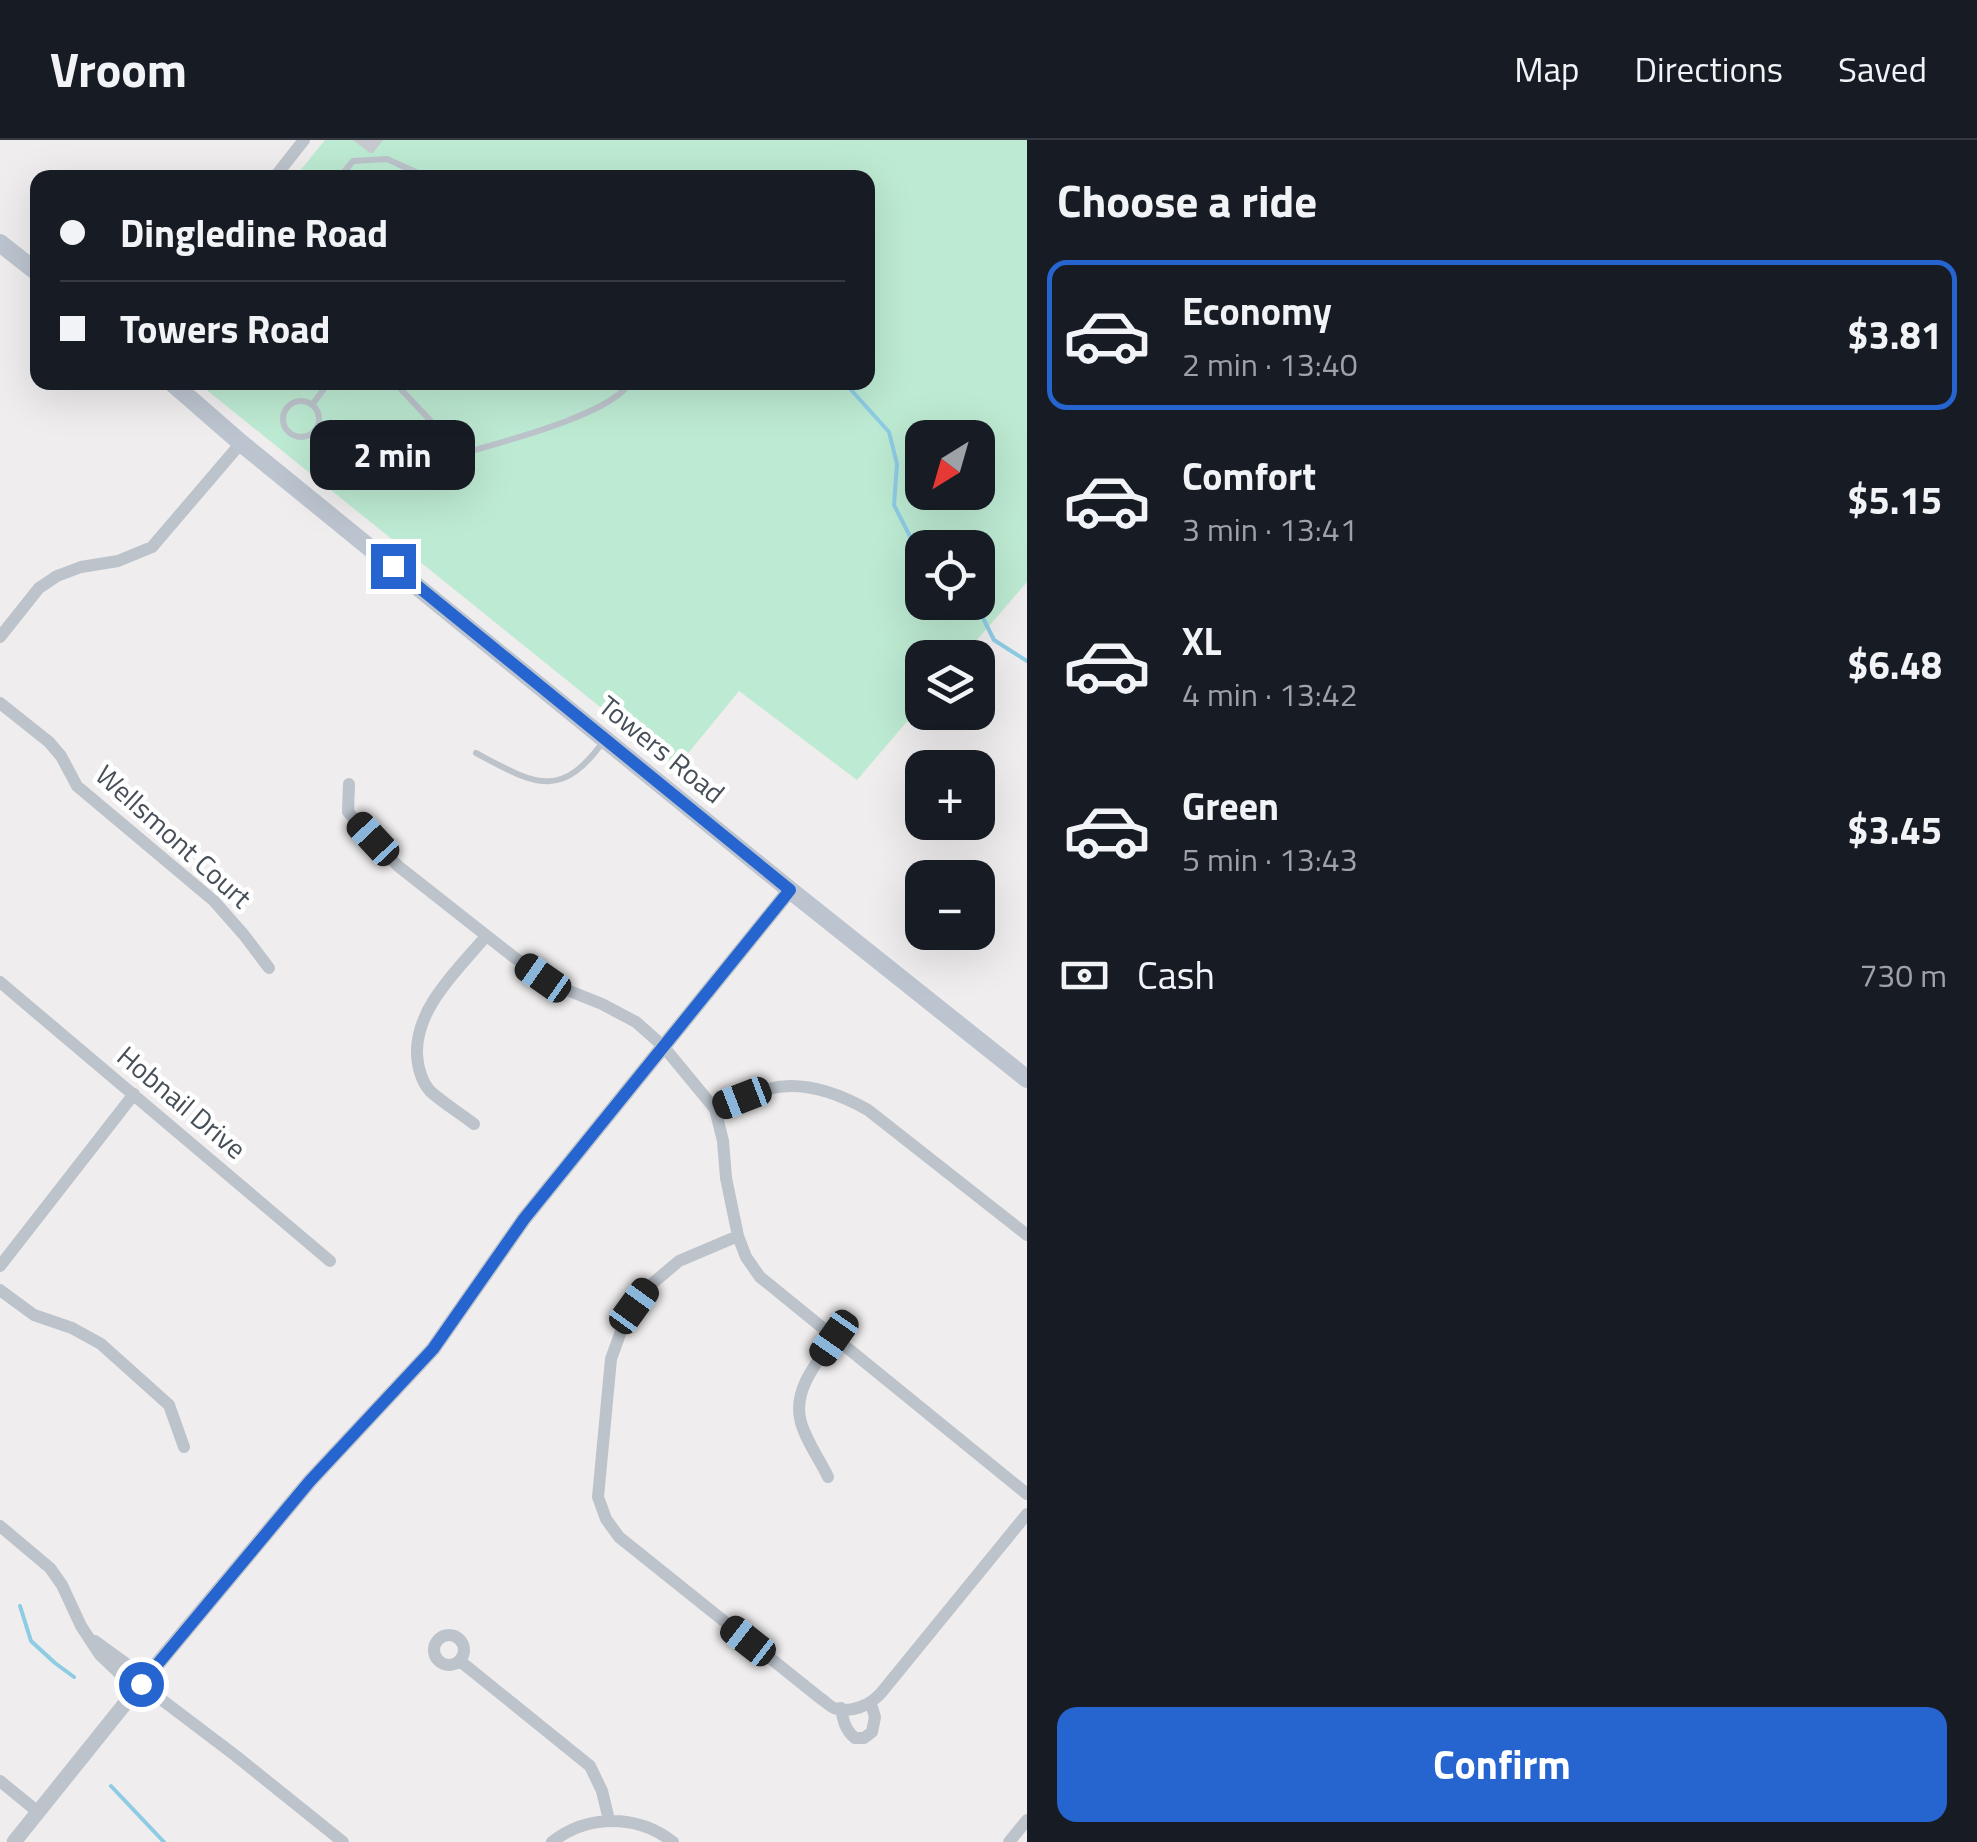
<!DOCTYPE html>
<meta charset="utf-8">
<style>
:root{--surface:#171b24;--page:#242831;--text:#f1f3f6;--muted:#9ea1a6;--line:#363941;--accent:#2665d0}
body{margin:0;font-family:"Titillium Web",sans-serif;background:var(--page);color:var(--text);height:100vh;display:flex;flex-direction:column;font-size:38px;white-space:nowrap}
*{box-sizing:border-box;margin:0}
p{font-size:32px;color:var(--muted)}
.icon{flex:none;width:55px;height:55px;fill:none;stroke:currentColor;stroke-width:2;stroke-linecap:round;stroke-linejoin:round}
.map{position:relative;flex:1;overflow:hidden}
.sheet{display:flex;flex-direction:column;background:var(--surface);width:950px}
.sheet>*{flex:none}
.hud{position:absolute;left:30px;top:30px;width:845px;height:220px;border-radius:20px;box-shadow:0 10px 40px #0002;display:grid;align-content:center;height:220px;padding:0 30px;background:var(--surface)}
.needle{width:65px;rotate:217deg}
.buttons{position:absolute;left:905px;top:280px;display:grid;gap:20px}
.buttons a{display:grid;place-items:center;width:90px;height:90px;border-radius:20px;background:var(--surface);box-shadow:0 10px 40px #0002;font-size:50px}
.end{position:absolute;width:45px;height:45px;margin:-22px;border:12px solid #2665d0;background:#fff;box-shadow:0 0 0 5px #fff}
.from{border-radius:50%}
.bubble{position:absolute;height:70px;border-radius:20px;background:var(--surface);box-shadow:0 10px 40px #0002;font-size:32px;font-weight:700;line-height:70px;text-align:center}
.car{position:absolute;width:30px;height:60px;margin:-30px -15px;border-radius:12px;box-shadow:0 0 8px 2px #0007;background:linear-gradient(#222 24%,#8ab4d8 0 40%,#222 0 76%,#8ab4d8 0 86%,#222 0)}
.hud b{display:flex;align-items:center;gap:35px;height:95px;font-size:38px}
.hud b+b{border-top:2px solid var(--line)}
.hud i{width:25px;height:25px;background:var(--text)}
ul{padding:0;list-style:none}
li{display:flex;align-items:center;gap:30px;height:150px;margin:0 20px 15px;padding:0 10px;border:5px solid transparent;border-radius:20px}
li div{flex:1}
li b{display:block;font-size:38px}
li em{font-style:normal;font-weight:700}
li.active{border-color:var(--accent)}
li>.icon{width:90px;height:90px;stroke-width:1.5}
h2{padding:0 30px;font-size:45px;line-height:120px}
.pay{display:flex;align-items:center;gap:25px;height:110px;padding:0 30px;font-size:38px}
.pay p{margin-inline-start:auto}
.primary-button{display:flex;gap:20px;margin-top:auto;padding:20px 30px}
.primary-button a{flex:1;height:115px;border-radius:20px;background:var(--accent);color:#fff;font-size:40px;font-weight:700;line-height:115px;text-align:center}
header{display:flex;align-items:center;gap:60px;box-sizing:border-box;height:140px;padding:0 50px;background:var(--surface);border-bottom:2px solid var(--line)}
header strong{font-size:48px}
nav{display:flex;gap:55px;margin-inline-start:auto;font-size:35px}
main{display:flex;flex:1;min-height:0}
.map>svg:first-child{display:block}
</style>
<header>
<strong>Vroom</strong>
<nav><a>Map</a><a>Directions</a><a>Saved</a></nav>
</header>
<main>
<div class="map">
<svg width="1027" height="1702" viewBox="0 0 1027 1702">
<rect width="100%" height="100%" fill="#efeded"/>
<path fill="#bdead2" fill-rule="evenodd" d="M325 0H1027V442L962 517 922 518V564L857 640 739 551 676 628 198 243 868 242V38L295 37ZM922 298H978V352H922ZM922 408H978V462H922Z"/>
<g fill="none" stroke-linecap="round" stroke-linejoin="round">
<path stroke="#8ecce4" stroke-width="4" d="M844 242 889 292 897 324 894 365 916 408 922 412
M975 462 994 500 1027 521
M20 1466 31 1501 55 1523 74 1537
M111 1646 164 1702"/>
</g>
<path fill="#c7c9cf" d="M353 0H383L373 13H370Z"/>
<g fill="none" stroke-linecap="round" stroke-linejoin="round">
<path stroke="#bcc3cb" stroke-width="6" d="M339 38 353 21 387 19 429 38
M394 242 445 296
M283 279a18 18 0 1 1 36 0a18 18 0 1 1-36 0Z
M312 265 329 242
M471 311 470 301 458 292 445 296C431 319 458 335 471 311 506 301 614 273 630 242
M476 613C534 644 561 662 605 599"/>
<path stroke="#bcc3cb" stroke-width="12" d="M274 38 304 0
M0 497 39 448 57 436 81 427 118 421 152 407 241 303
M0 563 49 602 61 616 77 646 214 761 244 795 269 828
M349 644 348 672 398 726 515 818 562 848 602 864 636 882 663 906 715 969 723 1001 726 1038 738 1096 746 1117 760 1137 1027 1354
M0 842 330 1121
M715 969C732 962 750 953 768 949 802 940 838 953 868 970L1027 1095
M474 984C460 973 443 963 430 951 421 941 418 928 417 915 415 868 458 830 486 796
M738 1096 679 1121 647 1148 624 1183 611 1219 598 1357 606 1379 619 1397 820 1558C825 1561 829 1566 834 1568 851 1574 870 1565 881 1553L1027 1374
M0 1126 134 954
M0 1150 34 1175 72 1188 101 1204 169 1265 184 1307
M828 1337C820 1320 803 1296 800 1278 794 1248 818 1221 834 1198
M0 1386 50 1428 62 1445 81 1486 100 1515 137 1550
M434 1510a15 15 0 1 1 30 0a15 15 0 1 1-30 0Z
M95 1501 146 1538
M460 1521 590 1626 602 1651 609 1680
M141 1544 236 1616 343 1702
M841 1568C843 1580 845 1590 855 1598H864L872 1592 875 1577 871 1564
M0 1641 38 1672
M552 1702C588 1674 637 1674 673 1702
M1009 1702 1027 1680"/>
<path stroke="#bcc3cb" stroke-width="15" d="M14 1702 144 1540 310 1341 433 1209 524 1079 790 750"/>
<path stroke="#bcc4cf" stroke-width="18" d="M0 103 38 133
M171 242 241 303 790 750 1027 939"/>
</g>
<g fill="none" stroke-linecap="round" stroke-linejoin="round">
<path stroke="#2665d0" stroke-width="12" d="M141 1544 310 1341 433 1209 524 1079 790 750 393 426"/>
</g>
<g text-anchor="middle" dominant-baseline="central" stroke-width="9" stroke-linejoin="round" paint-order="stroke">
<g font-size="28" fill="#464f58" stroke="#fff">
<text transform="translate(662 609) rotate(39)">Towers Road</text>
<text transform="translate(174 696) rotate(42)">Wellsmont Court</text>
<text transform="translate(182 962) rotate(40)">Hobnail Drive</text>
</g>
</g>
</svg>
<div class="buttons">
<a><svg class="needle" viewBox="-14 -14 28 28"><path d="M0-13l5 13h-10z" fill="#e53935"/><path d="M0 13l5-13h-10z" fill="#9ea1a6"/></svg></a>
<a><svg class="icon" aria-label="locate" viewBox="0 0 24 24"><circle cx="12" cy="12" r="6"/><path d="M12 2v4M12 18v4M2 12h4M18 12h4"/></svg></a>
<a><svg class="icon" aria-label="layers" viewBox="0 0 24 24"><path d="M12 4l9 5-9 5-9-5zM3 14l9 5 9-5"/></svg></a>
<a>+</a>
<a>−</a>
</div>
<i class="end from" style="left:141px;top:1544px"></i>
<i class="end" style="left:393px;top:426px"></i>
<div class="bubble" style="left:310px;top:280px;width:165px">2 min</div>
<i class="car" style="left:373px;top:699px;rotate:317deg"></i>
<i class="car" style="left:543px;top:838px;rotate:305deg"></i>
<i class="car" style="left:742px;top:958px;rotate:249deg"></i>
<i class="car" style="left:634px;top:1166px;rotate:36deg"></i>
<i class="car" style="left:834px;top:1198px;rotate:215deg"></i>
<i class="car" style="left:748px;top:1501px;rotate:308deg"></i>
<div class="hud">
<b><i class="from"></i>Dingledine Road</b>
<b><i></i>Towers Road</b>
</div>
</div>
<section class="sheet">
<h2>Choose a ride</h2>
<ul>
<li class="active"><svg class="icon" aria-label="car" viewBox="0 0 24 24"><path d="M5 17H2v-5l4-1 3-4h7l3 4 3 1v5h-3M9 17h6M6 11h13"/><circle cx="7" cy="17" r="2"/><circle cx="17" cy="17" r="2"/></svg><div><b>Economy</b><p>2 min · 13:40</p></div><em>$3.81</em></li>
<li><svg class="icon" aria-label="car" viewBox="0 0 24 24"><path d="M5 17H2v-5l4-1 3-4h7l3 4 3 1v5h-3M9 17h6M6 11h13"/><circle cx="7" cy="17" r="2"/><circle cx="17" cy="17" r="2"/></svg><div><b>Comfort</b><p>3 min · 13:41</p></div><em>$5.15</em></li>
<li><svg class="icon" aria-label="car" viewBox="0 0 24 24"><path d="M5 17H2v-5l4-1 3-4h7l3 4 3 1v5h-3M9 17h6M6 11h13"/><circle cx="7" cy="17" r="2"/><circle cx="17" cy="17" r="2"/></svg><div><b>XL</b><p>4 min · 13:42</p></div><em>$6.48</em></li>
<li><svg class="icon" aria-label="car" viewBox="0 0 24 24"><path d="M5 17H2v-5l4-1 3-4h7l3 4 3 1v5h-3M9 17h6M6 11h13"/><circle cx="7" cy="17" r="2"/><circle cx="17" cy="17" r="2"/></svg><div><b>Green</b><p>5 min · 13:43</p></div><em>$3.45</em></li>
</ul>
<div class="pay"><svg class="icon" aria-label="cash" viewBox="0 0 24 24"><path d="M3 7h18v10H3z"/><circle cx="12" cy="12" r="2"/></svg>Cash<p>730 m</p></div>
<div class="primary-button"><a>Confirm</a></div>
</section>
</main>
